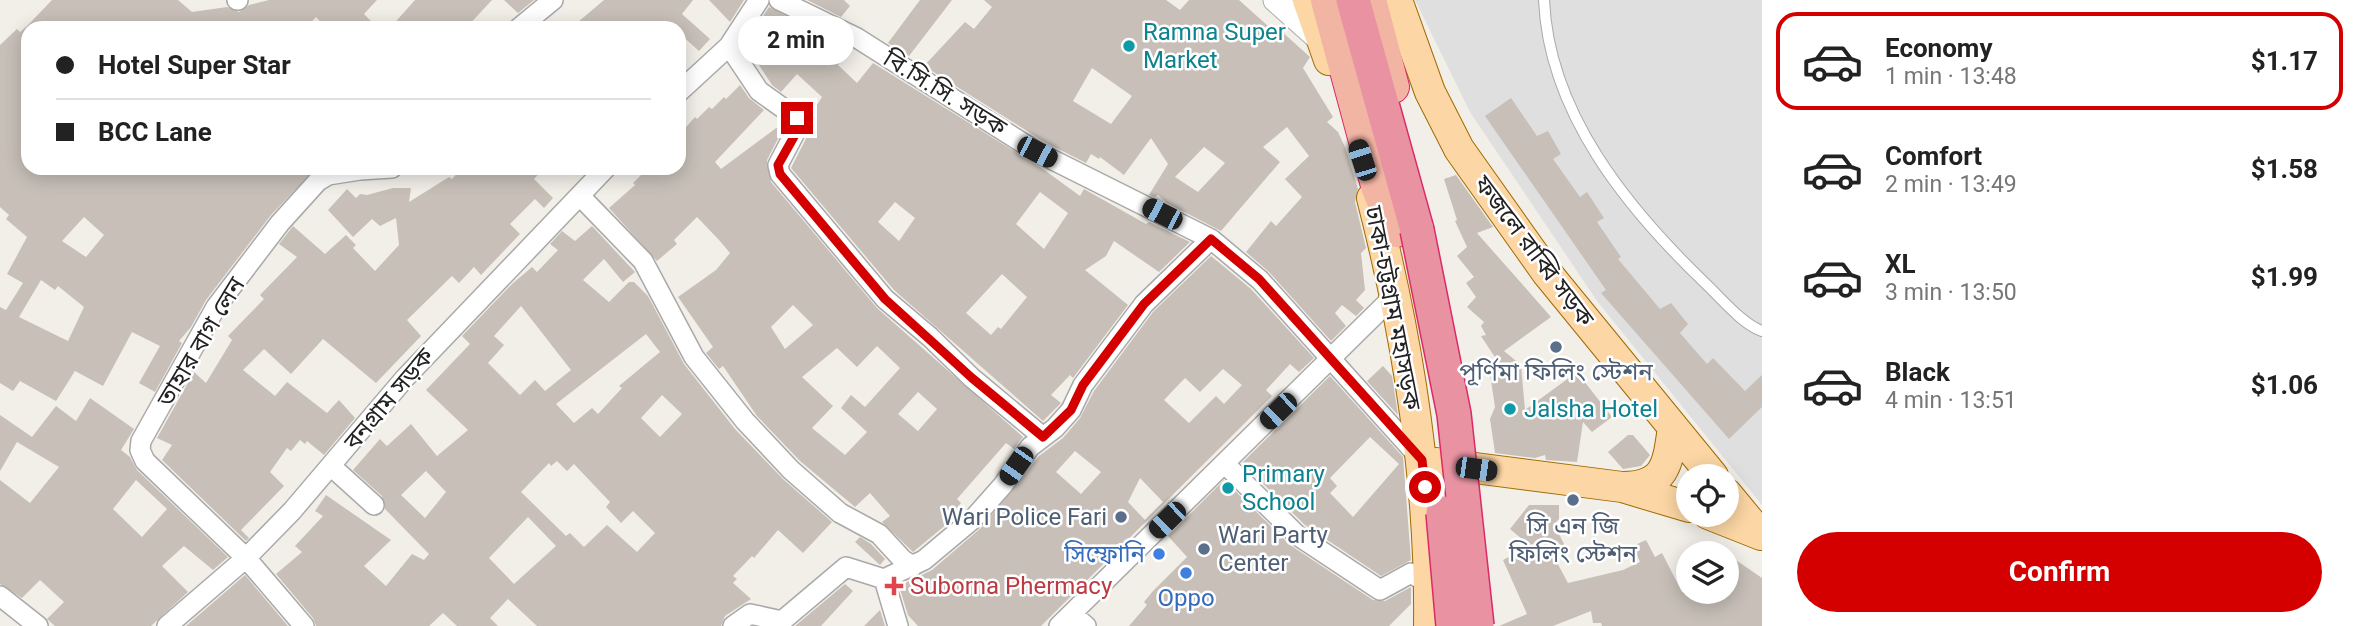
<!DOCTYPE html>
<meta charset="utf-8">
<style>
:root{--surface:#fff;--page:#f6f6f6;--text:#222;--muted:#767676;--line:#e0e0e0;--accent:#d40000}
body{margin:0;font-family:Roboto,"Noto Sans Bengali",sans-serif;background:var(--page);color:var(--text);height:100vh;display:flex;flex-direction:column;font-size:26px;white-space:nowrap}
*{box-sizing:border-box;margin:0}
p{font-size:23px;color:var(--muted)}
.icon{flex:none;width:38px;height:38px;fill:none;stroke:currentColor;stroke-width:2;stroke-linecap:round;stroke-linejoin:round}
.map{position:relative;flex:1;overflow:hidden}
.side{display:flex;flex-direction:column;background:var(--surface);width:595px}
.side>*{flex:none}
.top-card{position:absolute;left:21px;top:21px;width:665px;height:154px;border-radius:21px;box-shadow:0 4px 18px #0003;display:grid;align-content:center;height:154px;padding:0 35px;background:var(--surface)}
.tools{position:absolute;left:1676px;top:464px;display:grid;gap:14px}
.tools a{display:grid;place-items:center;width:63px;height:63px;border-radius:50%;background:var(--surface);box-shadow:0 4px 18px #0003;font-size:35px}
.end{position:absolute;width:32px;height:32px;margin:-16px;border:9px solid #d40000;background:#fff;box-shadow:0 0 0 4px #fff}
.from{border-radius:50%}
.bubble{position:absolute;height:49px;border-radius:24px;background:var(--surface);box-shadow:0 4px 18px #0003;font-size:23px;font-weight:700;line-height:49px;text-align:center}
.car{position:absolute;width:21px;height:42px;margin:-21px -10px;border-radius:9px;box-shadow:0 0 5px 2px #0007;background:linear-gradient(#222 24%,#8ab4d8 0 40%,#222 0 76%,#8ab4d8 0 86%,#222 0)}
.top-card b{display:flex;align-items:center;gap:24px;height:66px;font-size:26px}
.top-card b+b{border-top:2px solid var(--line)}
.top-card i{width:18px;height:18px;background:var(--text)}
ul{padding:12px 0 0;list-style:none}
li{display:flex;align-items:center;gap:21px;height:98px;margin:0 14px 10px;padding:0 21px;border:4px solid transparent;border-radius:21px}
li div{flex:1}
li b{display:block;font-size:26px}
li em{font-style:normal;font-weight:700}
li.current{border-color:var(--accent)}
li>.icon{width:63px;height:63px;stroke-width:1.5}
.primary-button{display:flex;gap:14px;margin-top:auto;padding:14px 35px}
.primary-button a{flex:1;height:80px;border-radius:42px;background:var(--accent);color:#fff;font-size:28px;font-weight:700;line-height:80px;text-align:center}
main{display:flex;flex:1;min-height:0}
.map>svg:first-child{display:block}
</style>
<main>
<div class="map">
<svg width="1762" height="626" viewBox="0 0 1762 626">
<rect width="100%" height="100%" fill="#f2efe9"/>
<path fill="#e0dfdf" d="M1415 0H1762V505L1597 301 1470 112Z"/>
<path fill="#c7bfb8" fill-rule="evenodd" d="M52 0H178L192 12 227 7 239 12 249 5 269 0H377L364 14 378 28H326L316 17 306 28H28V168H316L271 215 206 300 191 327 179 341 182 343 155 392 139 383 160 346 132 332 103 386 75 371 56 401 20 381 13 391 0 383V307L6 310 23 283 7 274 27 237 6 219 9 215 0 207V45L17 29 20 32 28 25ZM84 217 104 235 86 257 62 241ZM41 280 55 290 58 286 84 307 68 341 19 317Z
M415 0H492L466 28H390Z
M504 0H534L518 13Z
M604 0H693L682 14 710 39 699 51 679 33V28H648L642 21 635 28H571Z
M709 0H744L730 22Z
M807 0H844L850 6 841 17Z
M920 0H952L909 56 888 43Z
M984 0H1166L1180 10 1189 0H1239L1276 33 1280 30 1310 57 1303 68 1333 117 1327 122 1338 132 1345 147 1358 189 1355 202 1366 248 1361 253 1365 290 1356 300 1364 308 1356 316 1342 305 1335 313 1346 326 1331 341 1269 272 1246 252 1271 221 1276 226 1302 197 1285 179 1309 156 1287 127 1263 147 1280 162 1221 231 1167 203 1158 195 1155 197 1149 195 1168 164 1151 138 1124 175 1100 157 1099 159 1091 154 1086 163 1043 141 924 66 965 22 974 29 992 7ZM1092 68 1132 96 1111 124 1073 101ZM1204 147 1225 163 1198 192 1175 177Z
M769 7 851 50 838 65 857 83 873 63 1043 169 1080 196 1084 189 1146 224 1149 222 1190 242 1159 272 1114 241 1106 256 1085 270 1128 305 1073 378 1070 375 1051 395 1061 403 1043 421 894 290 791 168 812 127 811 114 822 97 797 74 781 92 772 85 745 44ZM1040 192 1068 213 1044 249 1016 224ZM895 202 915 218 899 241 878 222ZM1002 274 1027 297 1001 329 998 327 991 335 966 313Z
M740 85 749 98 764 110 715 162 721 169 783 123 785 125 767 160 771 182 877 308 1023 437 1014 449 1006 443 957 499 961 503 950 516 953 519 913 552 882 522 890 516 870 493 855 507 800 461 757 416 723 366 719 369 706 353 713 347 678 297 716 270 730 253 719 240 697 217 674 240 677 244 657 261 609 208 635 185 633 183 648 168H679V135L695 117 697 119 709 107 712 109 724 97 726 99ZM793 305 813 325 785 349 771 327ZM877 346 900 368 865 407 851 395 841 408 867 432 845 455 812 428 833 406 802 377 837 348 857 367ZM918 392 937 409 918 431 898 414Z
M1511 98 1537 136 1548 131 1561 154 1553 159 1580 197 1587 192 1604 218 1597 222 1621 257 1618 259 1660 309 1671 303 1688 324 1680 333 1707 364 1713 358 1745 391 1762 375V407L1729 439 1601 293 1606 290 1485 116Z
M462 168H544L534 179 553 198 544 208 535 199 510 224 520 234 481 275 474 267 459 283 452 276 407 320 421 336 376 383 323 339 291 374 264 349 243 370 275 396 287 382 327 413 339 400 355 418 324 455 307 441 305 444 300 440 291 451 287 448 270 472 284 486 241 530 249 538 246 541 162 460 172 445 157 438 194 372 206 383 232 340 228 336 264 299 260 295 297 257 279 244 293 226 325 254 346 235 356 245 353 248 375 271 399 245 396 218 380 226 372 219 353 237 328 210 347 189 356 198 360 194 367 195 393 188H411L409 202 449 177 452 179Z
M1456 175 1493 227 1477 233 1551 317 1504 351 1521 365 1525 410 1577 372 1612 417 1592 432 1583 422 1577 462 1546 460 1545 455 1535 458 1495 453 1490 419 1495 407 1490 374 1502 368 1481 336 1486 335 1481 326 1484 322 1467 307 1476 297 1466 283 1474 277 1457 256 1467 247 1455 221 1457 220 1444 179Z
M592 226 635 272 623 282 604 259 583 280 609 302 629 282H634L648 296 684 364 735 429 783 479 832 522 803 553 778 530 754 558 752 556 733 576 737 579 733 583 751 599 725 616 721 626H537L508 599 490 618 498 626H457L443 613 429 626H316L313 618 276 574 302 552 295 546 323 516 315 511 326 495 391 540 364 566 386 586 412 554 424 560 429 554 385 509 382 496 353 470 380 439 387 446 411 424 437 456 468 430 426 390 470 344 462 336 512 284 532 267 537 272 558 250 550 244 562 231 575 241ZM521 306 571 370 545 391 535 380 520 395 488 363 504 345 494 336ZM646 334 660 352 619 386 622 388 598 414 592 408 574 423 556 404ZM662 395 682 414 660 437 641 418ZM557 461 567 471 574 464 610 502 606 507 621 523 633 511 655 533 637 552 607 525 584 547 570 533 566 536 521 492 549 463 551 466ZM426 471 446 492 425 518 401 495ZM528 517 556 546 514 584 489 558Z
M1211 256 1251 289 1314 358 1299 372 1290 364 1266 390 1272 396 1041 626H918L908 615 899 586 932 570 982 527 1039 456 1063 438 1080 418 1094 391 1153 312ZM1223 369 1242 385 1224 404 1216 396 1189 423 1164 400 1185 378 1200 392ZM1075 451 1101 472 1081 494 1056 472ZM1140 478 1163 502 1145 520 1128 502Z
M1383 366 1392 376 1398 415 1367 381Z
M1330 376 1403 457 1411 560 1381 576 1305 525 1242 463ZM1370 437 1399 464 1353 517 1330 493 1337 486 1330 478Z
M90 398 134 429 121 450 130 457 137 470 228 557 213 570 184 546 162 566 188 592 151 626H55L47 619 64 602 40 580 22 598 0 584V480L30 503 59 467 17 442 0 471V415L32 437 56 406 76 421ZM136 480 167 509 142 537 113 509Z
M1628 435H1633L1650 455 1641 466 1623 469 1608 452Z
M1224 480 1290 545 1373 600 1385 601 1411 587V604L1389 626H1129L1147 605 1144 602 1153 591 1187 557 1168 536Z
M1529 505H1559V519L1554 524 1567 550 1554 557 1568 583 1623 570 1640 562 1633 546 1646 540 1655 557 1662 553 1682 592H1727V554L1762 578V626H1602L1601 623H1593L1591 611 1553 626H1499L1527 614 1503 560 1530 546 1510 529Z
M860 537 871 544 885 559 880 565 855 542Z
M245 575 288 626H186Z
M845 584 853 591 821 626H795Z
M880 610 885 626H864Z"/>
<g fill="none" stroke-linecap="round" stroke-linejoin="round">
<g stroke="#a9a9a9" stroke-width="12">
<path id="service" d="M1544 0C1549 113 1627 208 1705 283 1721 298 1742 324 1762 331"/>
</g>
<g stroke="#a9a9a9" stroke-width="22">
<path id="minor" d="M237 0H238
M779 0 857 38 1037 152 1211 239 1260 280 1419 457
M519 28 553 0
M729 46 759 91 801 121 778 165 780 174 885 299 930 337 972 378 1043 437
M679 92 729 46 759 0
M580 196 643 261 694 357 745 421 791 470 840 513 879 534 903 560 913 566
M1225 464 1297 535 1380 590 1411 573 1430 585
M332 467 374 505
M884 579 924 560 973 519 1003 485 1030 447 1055 428 1071 410 1083 385 1144 304 1211 239
M884 579 898 626
M0 596 38 626
M1072 614 1086 626
M167 626 246 558 292 511 405 378 606 168
M304 626 246 558 145 461 140 450 141 441 216 307 280 223 318 181 328 175 360 170 392 168
M733 626 750 614 782 621 846 567 884 579
M1059 626 1394 296"/>
</g>
<g stroke="#a9a9a9" stroke-width="25">
<path id="tertiary" d="M1275 0 1322 42"/>
</g>
<g stroke="#a06b00" stroke-width="32">
<path id="primary" d="M1308 0 1329 60
M1397 0 1430 92 1459 149 1547 273 1713 476
M1372 198C1408 338 1431 481 1429 626
M1436 463 1622 487 1689 507
M1624 487C1666 486 1668 464 1673 427
M1727 494 1760 534
M1708 514 1761 535"/>
</g>
<g stroke="#dc2a67" stroke-width="34">
<path id="trunk" d="M1327 0 1378 189 1396 231
M1370 0 1393 87"/>
</g>
<g stroke="#dc2a67" stroke-width="36">
<path id="motorway" d="M1353 0 1417 230"/>
</g>
<use href="#service" stroke="#fff" stroke-width="10"/>
<use href="#minor" stroke="#fff" stroke-width="19"/>
<use href="#tertiary" stroke="#fff" stroke-width="23"/>
<use href="#primary" stroke="#fcd6a4" stroke-width="30"/>
<use href="#trunk" stroke="#f2b4a3" stroke-width="32"/>
<use href="#motorway" stroke="#e892a2" stroke-width="33"/>
<g stroke="#dc2a67" stroke-width="36" stroke-linecap="butt">
<path id="motorway-bridge" d="M1417 230 1454 414 1477 626
M1443 513 1453 626"/>
</g>
<use href="#motorway-bridge" stroke="#e892a2" stroke-width="33"/>
</g>
<g fill="none" stroke-linecap="round" stroke-linejoin="round">
<path stroke="#d40000" stroke-width="9" d="M797 118 800 126 778 165 780 174 885 299 972 378 1043 437 1071 410 1083 385 1144 304 1211 239 1259 279 1422 460 1425 487"/>
</g>
<g fill="#0f9aa8" stroke="#fff" stroke-width="2.5">
<circle cx="1129" cy="46" r="7"/>
<circle cx="1510" cy="409" r="7"/>
<circle cx="1228" cy="488" r="7"/>
</g>
<g fill="#5c6f8a" stroke="#fff" stroke-width="2.5">
<circle cx="1556" cy="347" r="7"/>
<circle cx="1573" cy="500" r="7"/>
<circle cx="1121" cy="517" r="7"/>
<circle cx="1204" cy="549" r="7"/>
</g>
<g fill="#3f7fe0" stroke="#fff" stroke-width="2.5">
<circle cx="1159" cy="554" r="7"/>
<circle cx="1186" cy="573" r="7"/>
</g>
<path fill="#e0444e" stroke="#fff" stroke-width="2.5" d="M890.5 575.5h7v7h7v7h-7v7h-7v-7h-7v-7h7z"/>
<g text-anchor="middle" dominant-baseline="central" stroke-width="5" stroke-linejoin="round" paint-order="stroke">
<g font-size="24" fill="#0d838f" stroke="#fff" text-anchor="start">
<text x="1143" y="32">Ramna Super<tspan x="1143" dy="28">Market</tspan></text>
<text x="1524" y="409">Jalsha Hotel</text>
<text x="1242" y="474">Primary<tspan x="1242" dy="28">School</tspan></text>
</g>
<g font-size="24" fill="#222" stroke="#fff">
<text transform="translate(945 93) rotate(32)">বি.সি.সি. সড়ক</text>
<text transform="translate(1534 251) rotate(53)">ফজলে রাব্বি সড়ক</text>
<text transform="translate(1393 308) rotate(79)">ঢাকা-চট্টগ্রাম মহাসড়ক</text>
<text transform="translate(201 342) rotate(-59)">তাহার বাগ লেন</text>
<text transform="translate(389 399) rotate(-50)">বনগ্রাম সড়ক</text>
</g>
<g font-size="24" fill="#4e5e75" stroke="#fff">
<text x="1556" y="372">পূর্ণিমা ফিলিং স্টেশন</text>
<text x="1107" y="517" text-anchor="end">Wari Police Fari</text>
<text x="1573" y="526">সি এন জি<tspan x="1573" dy="28">ফিলিং স্টেশন</tspan></text>
<text x="1218" y="535" text-anchor="start">Wari Party<tspan x="1218" dy="28">Center</tspan></text>
</g>
<g font-size="24" fill="#366cbe" stroke="#fff" text-anchor="end">
<text x="1145" y="554">সিম্ফোনি</text>
<text x="1186" y="598" text-anchor="middle">Oppo</text>
</g>
<g font-size="24" fill="#be3a42" stroke="#fff" text-anchor="start">
<text x="910" y="586">Suborna Phermacy</text>
</g>
</g>
</svg>
<div class="tools">
<a><svg class="icon" aria-label="locate" viewBox="0 0 24 24"><circle cx="12" cy="12" r="6"/><path d="M12 2v4M12 18v4M2 12h4M18 12h4"/></svg></a>
<a><svg class="icon" aria-label="layers" viewBox="0 0 24 24"><path d="M12 4l9 5-9 5-9-5zM3 14l9 5 9-5"/></svg></a>
</div>
<i class="end from" style="left:1425px;top:487px"></i>
<i class="end" style="left:797px;top:118px"></i>
<div class="bubble" style="left:738px;top:16px;width:116px">2 min</div>
<i class="car" style="left:1037px;top:152px;rotate:117deg"></i>
<i class="car" style="left:1362px;top:160px;rotate:342deg"></i>
<i class="car" style="left:1162px;top:214px;rotate:297deg"></i>
<i class="car" style="left:1278px;top:411px;rotate:226deg"></i>
<i class="car" style="left:1016px;top:466px;rotate:215deg"></i>
<i class="car" style="left:1476px;top:469px;rotate:98deg"></i>
<i class="car" style="left:1167px;top:520px;rotate:226deg"></i>
<div class="top-card">
<b><i class="from"></i>Hotel Super Star</b>
<b><i></i>BCC Lane</b>
</div>
</div>
<section class="side">
<ul>
<li class="current"><svg class="icon" aria-label="car" viewBox="0 0 24 24"><path d="M5 17H2v-5l4-1 3-4h7l3 4 3 1v5h-3M9 17h6M6 11h13"/><circle cx="7" cy="17" r="2"/><circle cx="17" cy="17" r="2"/></svg><div><b>Economy</b><p>1 min · 13:48</p></div><em>$1.17</em></li>
<li><svg class="icon" aria-label="car" viewBox="0 0 24 24"><path d="M5 17H2v-5l4-1 3-4h7l3 4 3 1v5h-3M9 17h6M6 11h13"/><circle cx="7" cy="17" r="2"/><circle cx="17" cy="17" r="2"/></svg><div><b>Comfort</b><p>2 min · 13:49</p></div><em>$1.58</em></li>
<li><svg class="icon" aria-label="car" viewBox="0 0 24 24"><path d="M5 17H2v-5l4-1 3-4h7l3 4 3 1v5h-3M9 17h6M6 11h13"/><circle cx="7" cy="17" r="2"/><circle cx="17" cy="17" r="2"/></svg><div><b>XL</b><p>3 min · 13:50</p></div><em>$1.99</em></li>
<li><svg class="icon" aria-label="car" viewBox="0 0 24 24"><path d="M5 17H2v-5l4-1 3-4h7l3 4 3 1v5h-3M9 17h6M6 11h13"/><circle cx="7" cy="17" r="2"/><circle cx="17" cy="17" r="2"/></svg><div><b>Black</b><p>4 min · 13:51</p></div><em>$1.06</em></li>
</ul>
<div class="primary-button"><a>Confirm</a></div>
</section>
</main>
